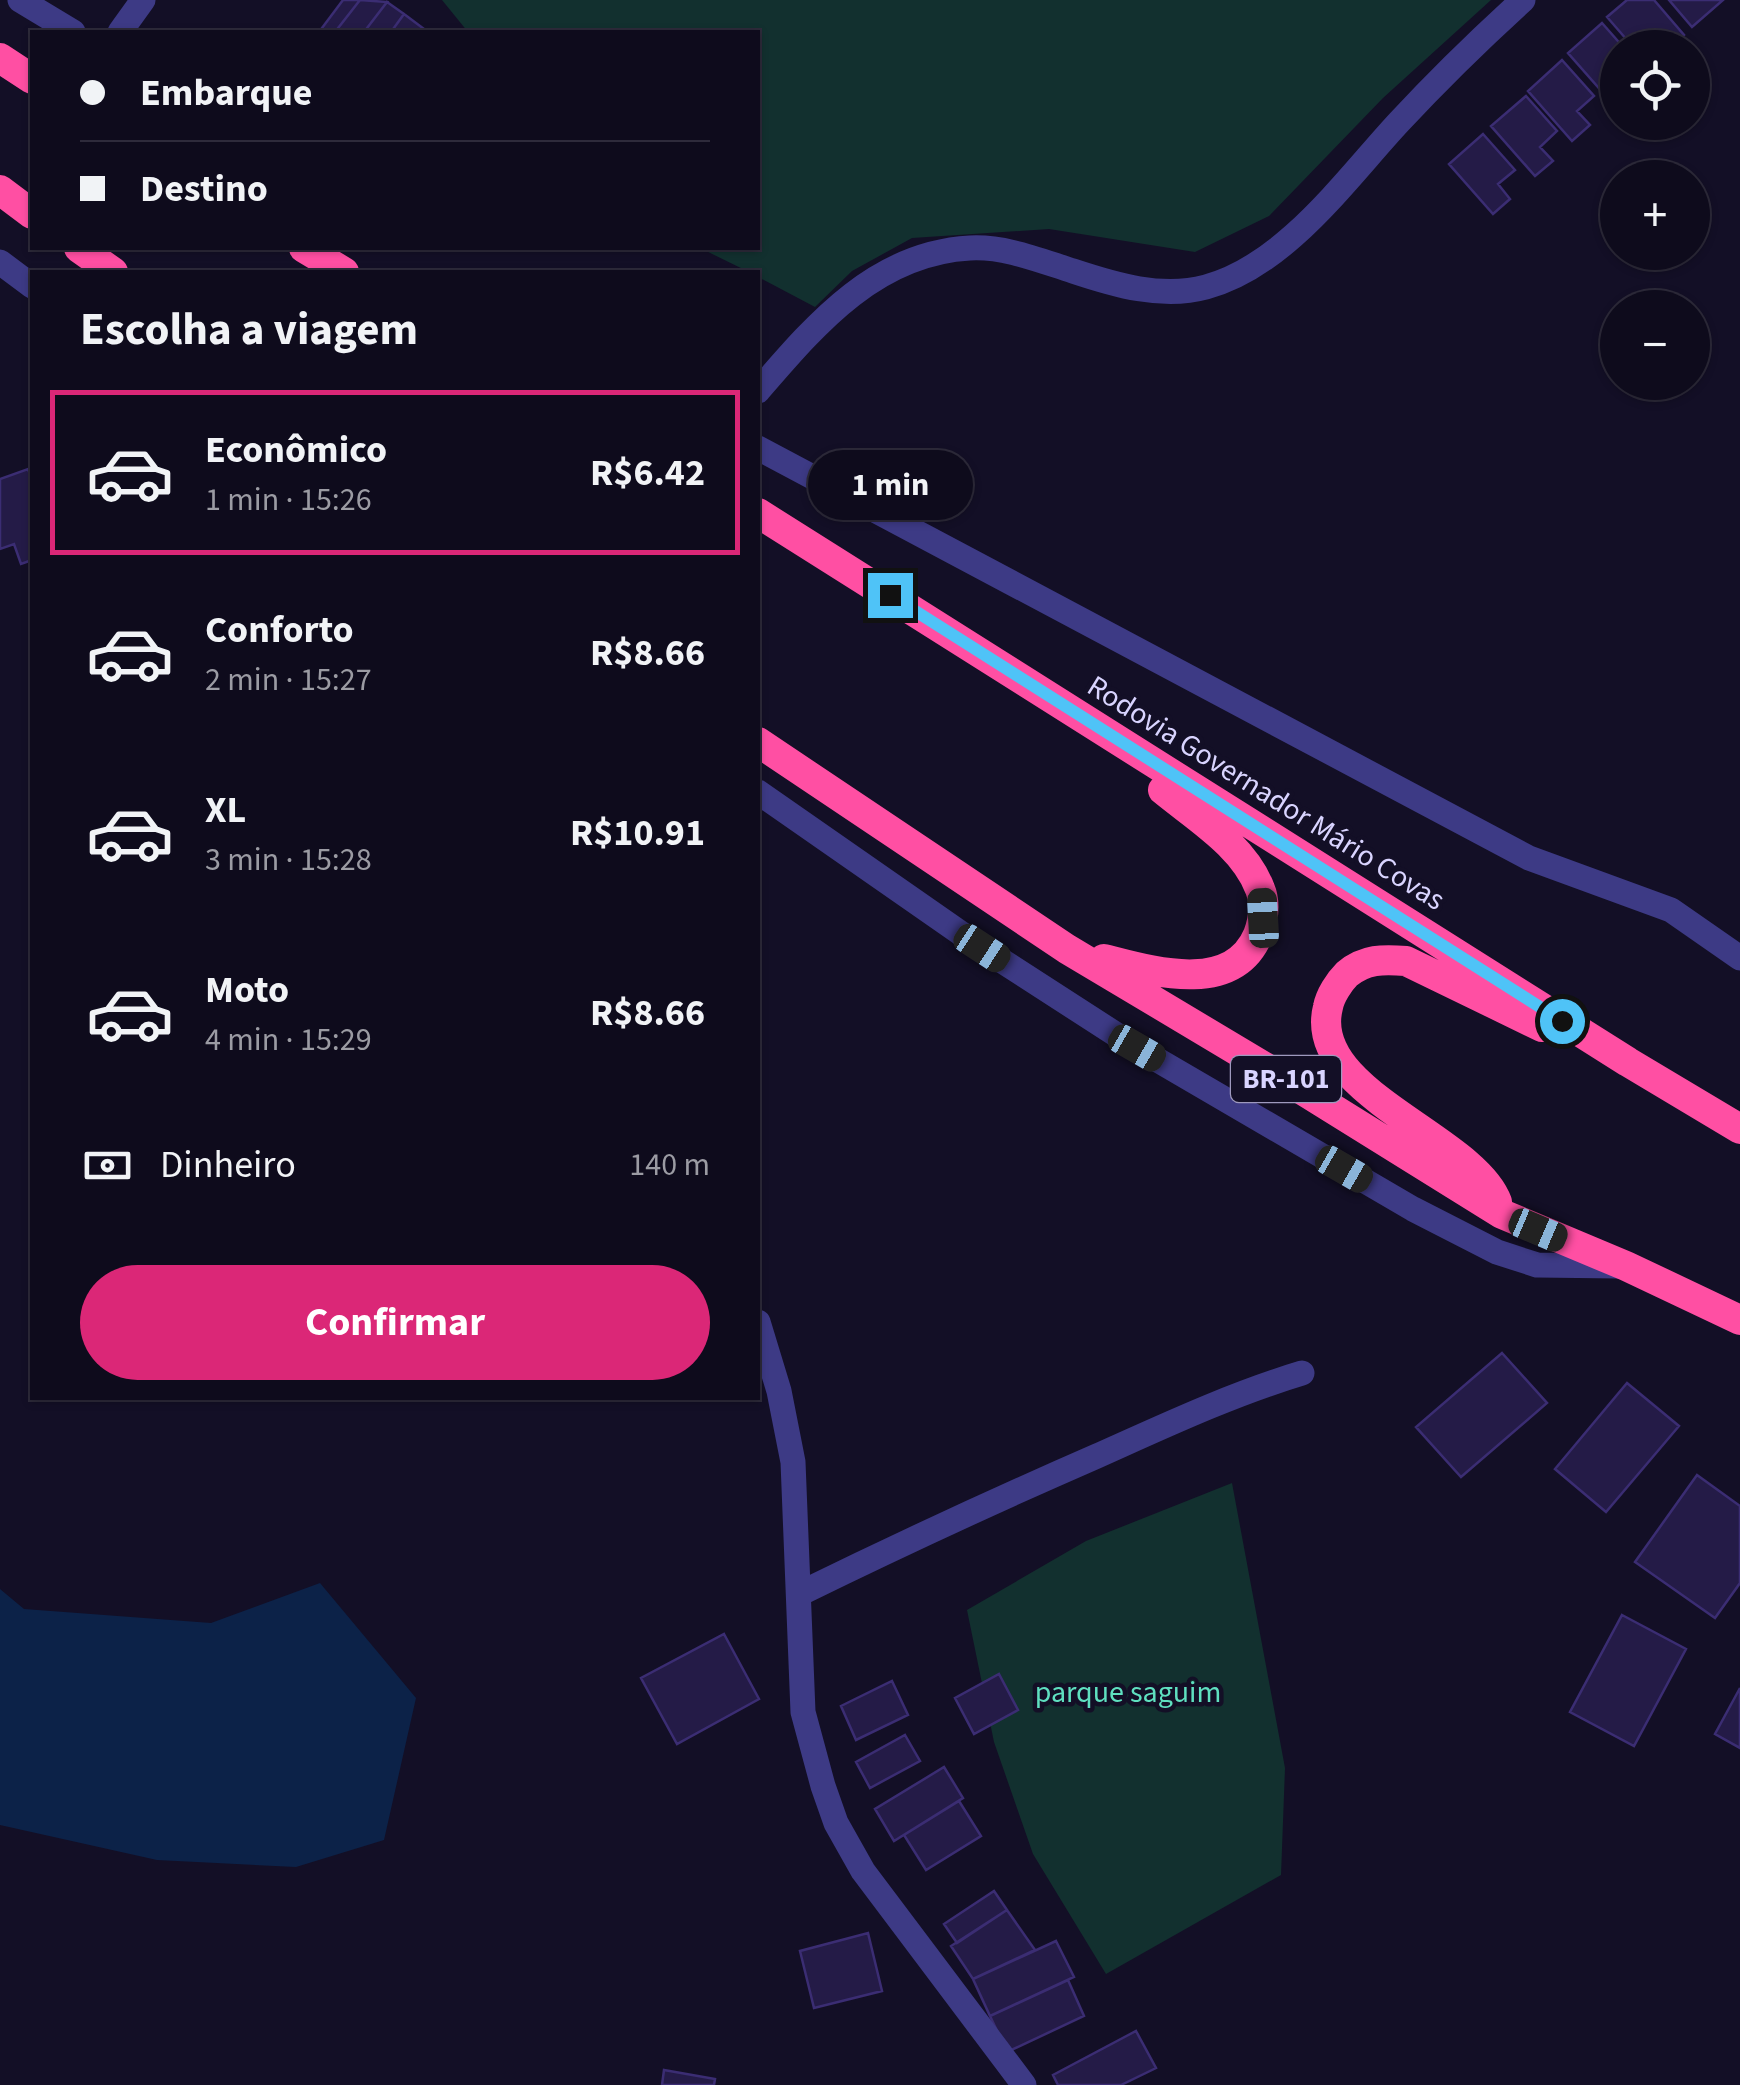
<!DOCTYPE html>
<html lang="pt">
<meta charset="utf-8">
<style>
:root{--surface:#0e0b1c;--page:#171425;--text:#f1f3f6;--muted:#9b9ba3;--line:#2e2b3b;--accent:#db2777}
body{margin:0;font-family:"Source Sans 3",sans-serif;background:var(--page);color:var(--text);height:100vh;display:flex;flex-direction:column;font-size:38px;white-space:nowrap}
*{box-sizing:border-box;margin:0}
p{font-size:32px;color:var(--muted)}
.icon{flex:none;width:55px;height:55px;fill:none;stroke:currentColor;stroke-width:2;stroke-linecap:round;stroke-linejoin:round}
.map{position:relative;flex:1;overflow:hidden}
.sheet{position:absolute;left:30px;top:270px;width:730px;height:1130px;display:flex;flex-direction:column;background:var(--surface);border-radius:0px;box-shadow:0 2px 8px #0004,0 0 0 2px var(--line)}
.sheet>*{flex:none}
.banner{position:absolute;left:30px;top:30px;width:730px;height:220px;border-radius:0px;box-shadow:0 2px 8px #0004,0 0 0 2px var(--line);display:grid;align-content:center;height:220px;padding:0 50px;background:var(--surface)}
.fabs{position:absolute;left:1600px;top:30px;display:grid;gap:20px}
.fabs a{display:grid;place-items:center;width:110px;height:110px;border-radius:50%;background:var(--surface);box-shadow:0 2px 8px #0004,0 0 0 2px var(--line);font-size:50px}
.end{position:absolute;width:45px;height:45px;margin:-22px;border:12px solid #4fc3f7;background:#111;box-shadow:0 0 0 5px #111}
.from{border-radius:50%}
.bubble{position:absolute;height:70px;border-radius:35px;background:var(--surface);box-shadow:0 2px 8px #0004,0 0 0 2px var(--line);font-size:32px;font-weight:700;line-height:70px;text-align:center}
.car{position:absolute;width:30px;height:60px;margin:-30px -15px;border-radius:12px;box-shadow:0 0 8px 2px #0007;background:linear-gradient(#222 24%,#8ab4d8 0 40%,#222 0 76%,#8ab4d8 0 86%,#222 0)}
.banner b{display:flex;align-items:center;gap:35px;height:95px;font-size:38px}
.banner b+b{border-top:2px solid var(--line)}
.banner i{width:25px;height:25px;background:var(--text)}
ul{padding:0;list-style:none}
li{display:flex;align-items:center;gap:30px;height:165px;margin:0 20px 15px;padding:0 30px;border:5px solid transparent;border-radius:0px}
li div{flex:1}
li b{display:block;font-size:38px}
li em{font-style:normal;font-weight:700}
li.active{border-color:var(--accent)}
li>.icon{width:90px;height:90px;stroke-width:1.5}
h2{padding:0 50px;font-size:45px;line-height:120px}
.pay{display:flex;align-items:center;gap:25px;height:110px;padding:0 50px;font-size:38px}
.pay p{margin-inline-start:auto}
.button{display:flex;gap:20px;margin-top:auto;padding:20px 50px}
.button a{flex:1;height:115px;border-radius:60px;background:var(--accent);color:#fff;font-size:40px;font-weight:700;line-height:115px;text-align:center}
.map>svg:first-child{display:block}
</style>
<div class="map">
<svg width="1740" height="2085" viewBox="0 0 1740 2085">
<rect width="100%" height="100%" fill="#130f26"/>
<path fill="#12302f" d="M442 0H1491L1383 98 1269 216 1195 252 1049 229 912 238 852 271 815 307 758 277V272H749L700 248H758V32H468Z
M1232 1483 1285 1768 1281 1875 1106 1974 1033 1854 994 1742 967 1610 1086 1541Z"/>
<path fill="#0c2248" d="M320 1583 416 1698 384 1840 296 1867 157 1860 0 1825V1589L24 1609 211 1623Z"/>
<path fill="#241b47" stroke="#3b2d73" stroke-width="2.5" d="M343 0H360L335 32H319Z
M360 0 387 2 364 32H335Z
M1627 0H1654L1684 35 1670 48H1634L1607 17Z
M1669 0H1723L1692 27Z
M387 2 404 14 391 32H364Z
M404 14 428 32H391Z
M1602 23 1624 48H1618V98L1612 103 1568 53Z
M1562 60 1594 96 1577 111 1590 125 1572 141 1528 91Z
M1526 96 1557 131 1540 147 1553 161 1535 176 1491 126Z
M1483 134 1515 170 1498 184 1510 199 1493 214 1449 164Z
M28 469 32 480V560L21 564 14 544 0 549V479Z
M1502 1353 1547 1403 1461 1477 1416 1427Z
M1627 1383 1679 1426 1606 1512 1555 1469Z
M1697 1475 1740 1506V1583L1715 1618 1635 1562Z
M1622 1615 1686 1649 1634 1746 1570 1712Z
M724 1634 759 1699 677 1744 641 1678Z
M999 1674 1018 1710 974 1734 955 1698Z
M892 1681 908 1715 856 1740 841 1706Z
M1740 1688V1748L1715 1734Z
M905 1735 920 1761 870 1788 856 1762Z
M944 1767 963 1798 894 1841 875 1809Z
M959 1801 981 1836 926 1870 904 1835Z
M994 1891 1007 1910 957 1943 944 1924Z
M1007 1910 1035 1950 973 1979 951 1946Z
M868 1933 882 1991 814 2008 800 1951Z
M1056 1941 1074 1977 990 2016 973 1979Z
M1068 1980 1084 2016 1007 2052 990 2016Z
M1136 2031 1156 2068 1121 2085H1058L1053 2075Z
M664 2070 715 2079 714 2085H662Z"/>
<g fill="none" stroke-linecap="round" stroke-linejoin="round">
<path stroke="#3d3a85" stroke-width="25" d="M20 0 73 32
M120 32 143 0
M0 262 32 286
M758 391C815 325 875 253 970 248 1005 246 1041 261 1073 271 1115 285 1162 299 1206 287 1285 266 1346 179 1399 122 1439 79 1480 39 1523 0
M758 448 1529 858 1671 910 1740 958
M758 792 982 948 1137 1048 1413 1209 1497 1252 1537 1265 1618 1266
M758 1322 779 1391 793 1462 803 1712 823 1786 836 1823 863 1871 1024 2085
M799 1594C897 1546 996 1500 1097 1456 1164 1426 1232 1394 1302 1373"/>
<path stroke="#ff4fa3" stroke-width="30" d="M0 58 32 79
M0 190 32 214
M79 248 113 272
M304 248 344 272
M758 513 1628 1062 1740 1129
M758 742 1067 949 1293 1084 1502 1214 1626 1266 1740 1320
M1104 959C1151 971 1232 996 1258 935 1263 921 1266 903 1260 889 1244 846 1197 818 1163 790
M1497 1202C1473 1137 1306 1092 1328 1007 1330 996 1339 982 1347 974 1365 959 1383 959 1406 961L1542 1027"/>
</g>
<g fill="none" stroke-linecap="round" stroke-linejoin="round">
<path stroke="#4fc3f7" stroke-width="12" d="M890 595 1562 1021"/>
</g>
<g text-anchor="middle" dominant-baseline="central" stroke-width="9" stroke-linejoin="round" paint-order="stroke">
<rect fill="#130f26" stroke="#9e99be" stroke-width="2.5" x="1231" y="1056" width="110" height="46" rx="8"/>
<g font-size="28" font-weight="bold" fill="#d9d4ff">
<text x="1286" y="1079">BR-101</text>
</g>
<g font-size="30" fill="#d9d4ff" stroke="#130f26">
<text transform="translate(1266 793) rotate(32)">Rodovia Governador Mário Covas</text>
</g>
<g font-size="30" fill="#5fe0c0" stroke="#130f26">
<text x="1128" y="1692">parque saguim</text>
</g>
</g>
</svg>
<div class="fabs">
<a><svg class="icon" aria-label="locate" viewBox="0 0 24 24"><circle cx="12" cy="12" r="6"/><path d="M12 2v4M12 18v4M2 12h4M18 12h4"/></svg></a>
<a>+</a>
<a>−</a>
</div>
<i class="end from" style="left:1562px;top:1021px"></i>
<i class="end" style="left:890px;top:595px"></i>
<div class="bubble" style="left:808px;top:450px;width:165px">1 min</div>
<i class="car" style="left:1263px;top:918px;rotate:357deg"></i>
<i class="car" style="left:982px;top:948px;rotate:123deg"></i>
<i class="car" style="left:1137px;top:1048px;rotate:120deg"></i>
<i class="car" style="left:1344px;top:1169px;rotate:120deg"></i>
<i class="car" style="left:1538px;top:1230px;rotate:113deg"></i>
<div class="banner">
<b><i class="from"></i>Embarque</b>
<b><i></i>Destino</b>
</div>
<section class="sheet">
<h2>Escolha a viagem</h2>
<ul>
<li class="active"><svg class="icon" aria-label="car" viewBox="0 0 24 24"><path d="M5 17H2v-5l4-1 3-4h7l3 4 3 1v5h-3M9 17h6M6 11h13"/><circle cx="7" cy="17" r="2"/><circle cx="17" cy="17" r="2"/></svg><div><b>Econômico</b><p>1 min · 15:26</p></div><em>R$6.42</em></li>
<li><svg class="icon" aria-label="car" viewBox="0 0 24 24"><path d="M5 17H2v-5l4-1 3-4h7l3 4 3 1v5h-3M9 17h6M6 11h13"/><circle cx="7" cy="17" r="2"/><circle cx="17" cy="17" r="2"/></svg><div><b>Conforto</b><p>2 min · 15:27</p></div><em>R$8.66</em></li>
<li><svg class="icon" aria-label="car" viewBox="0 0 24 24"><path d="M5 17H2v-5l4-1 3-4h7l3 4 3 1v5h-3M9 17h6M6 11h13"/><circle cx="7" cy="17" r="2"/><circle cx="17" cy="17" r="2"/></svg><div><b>XL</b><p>3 min · 15:28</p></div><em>R$10.91</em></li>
<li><svg class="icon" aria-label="car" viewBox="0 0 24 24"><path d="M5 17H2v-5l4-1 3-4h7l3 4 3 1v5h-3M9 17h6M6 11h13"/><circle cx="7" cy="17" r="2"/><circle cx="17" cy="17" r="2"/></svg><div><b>Moto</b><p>4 min · 15:29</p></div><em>R$8.66</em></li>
</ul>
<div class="pay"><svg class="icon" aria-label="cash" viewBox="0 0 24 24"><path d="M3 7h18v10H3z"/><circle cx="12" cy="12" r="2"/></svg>Dinheiro<p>140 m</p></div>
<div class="button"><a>Confirmar</a></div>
</section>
</div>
